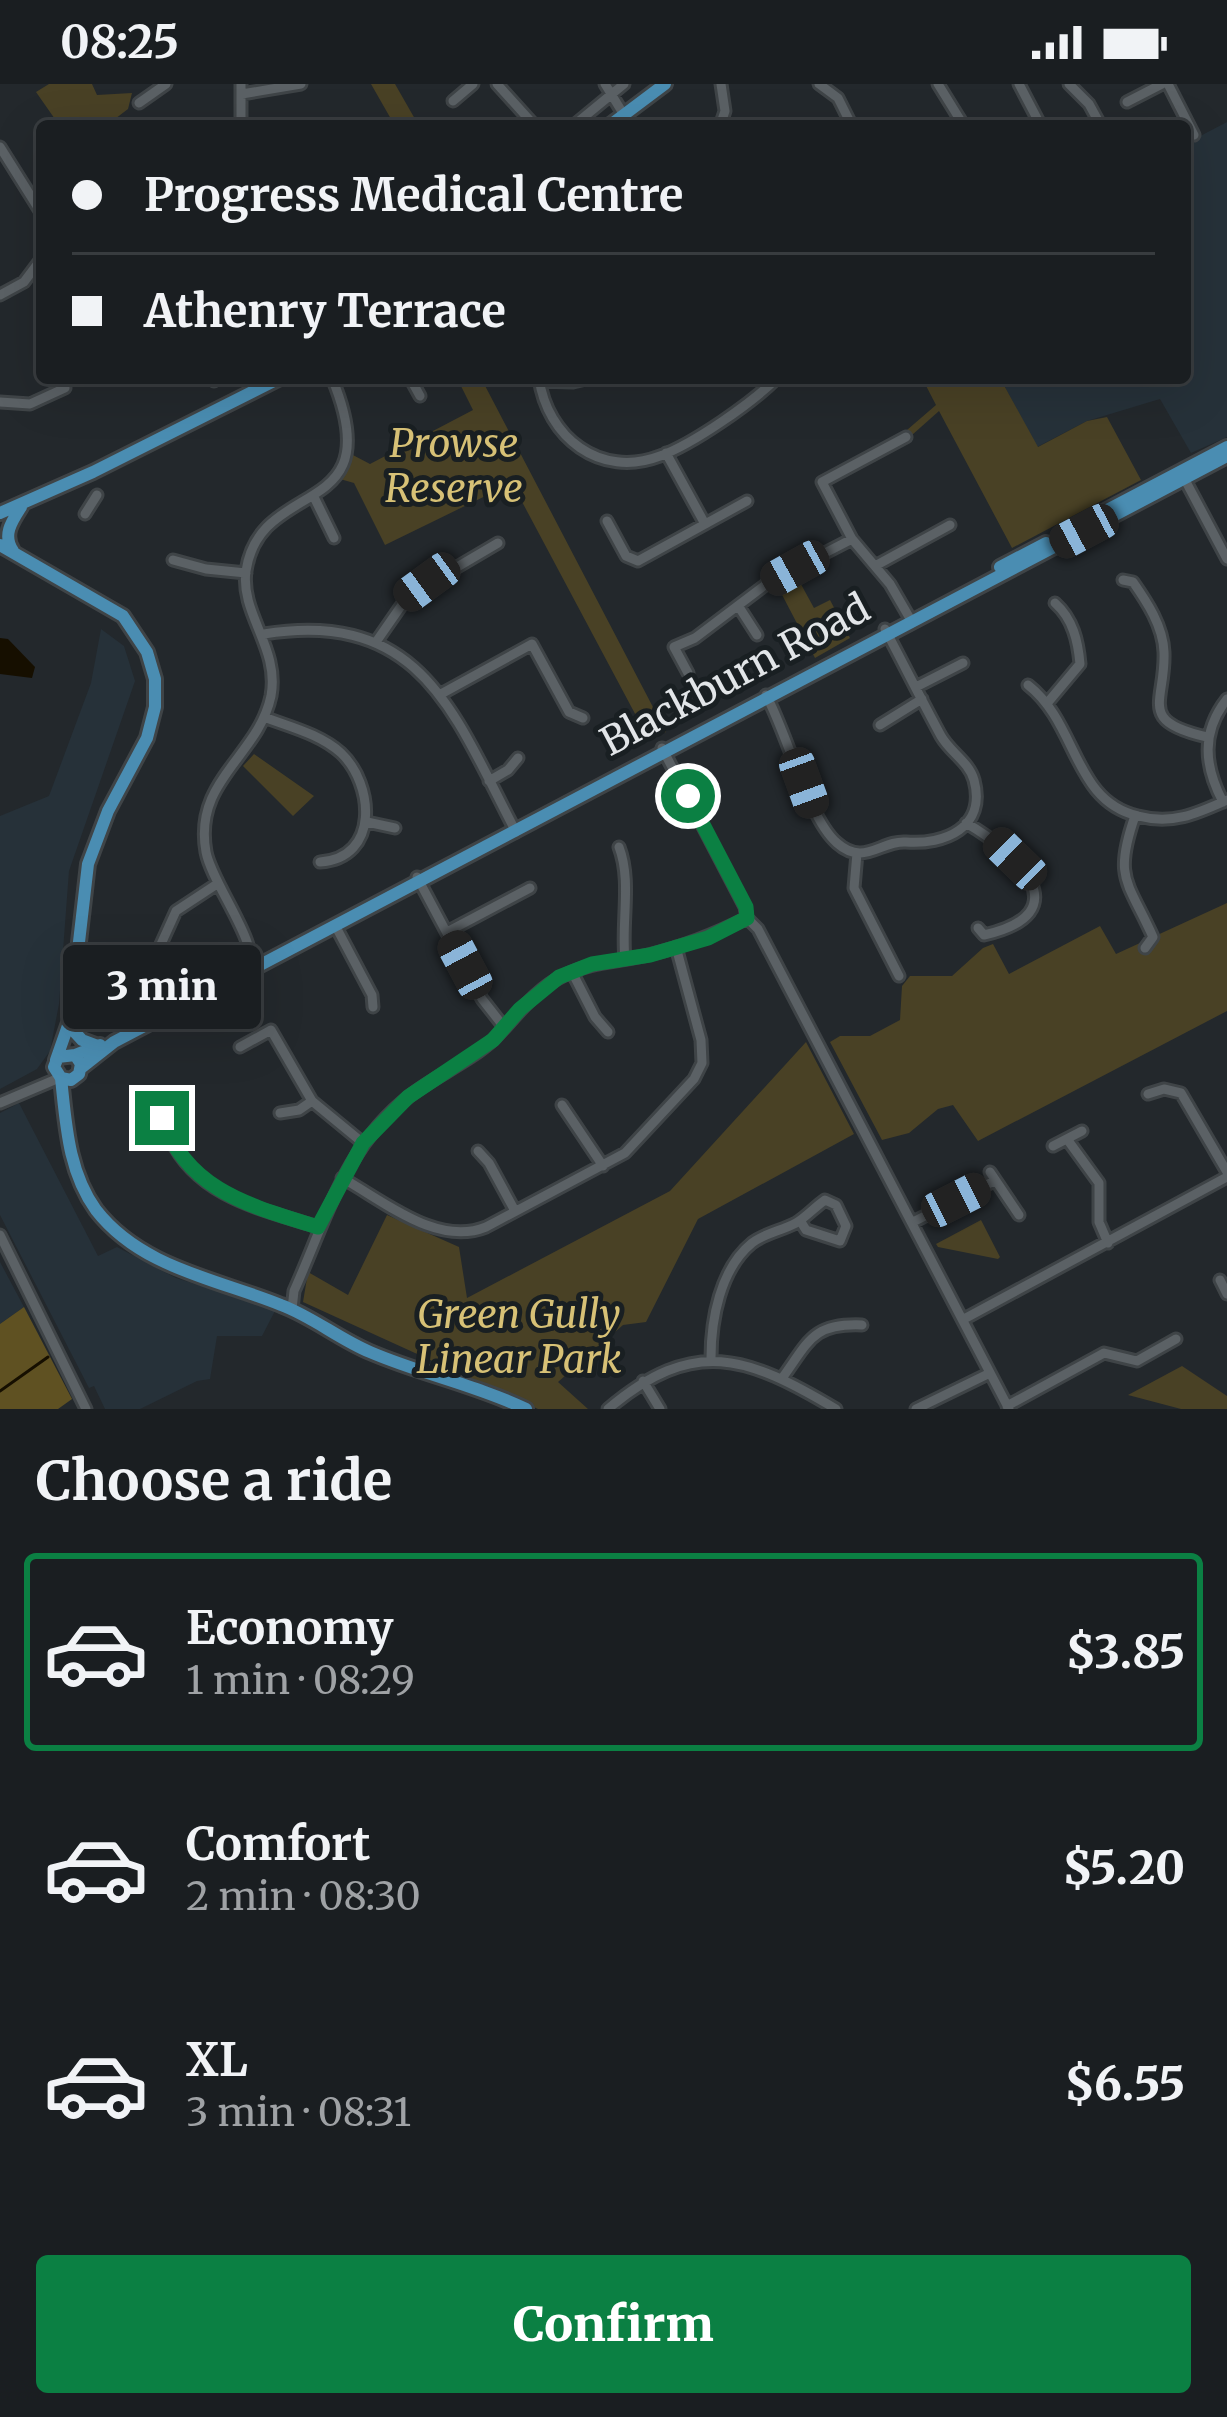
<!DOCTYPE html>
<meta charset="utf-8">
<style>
:root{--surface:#1a1e21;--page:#23272a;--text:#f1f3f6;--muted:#9fa2a5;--line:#383c3f;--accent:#0b8043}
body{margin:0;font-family:Merriweather,serif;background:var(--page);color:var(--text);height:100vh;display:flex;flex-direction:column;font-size:45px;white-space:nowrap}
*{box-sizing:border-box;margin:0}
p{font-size:39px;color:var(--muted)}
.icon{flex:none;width:66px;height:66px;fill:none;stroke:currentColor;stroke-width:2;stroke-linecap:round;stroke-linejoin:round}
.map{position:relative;height:1325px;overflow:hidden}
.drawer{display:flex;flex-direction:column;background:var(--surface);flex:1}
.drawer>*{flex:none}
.top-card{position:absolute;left:36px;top:36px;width:1155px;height:264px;border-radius:12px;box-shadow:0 12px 48px #0002,0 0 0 3px var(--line);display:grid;align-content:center;height:264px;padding:0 36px;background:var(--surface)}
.end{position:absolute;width:54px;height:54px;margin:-27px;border:15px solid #0b8043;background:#fff;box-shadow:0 0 0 6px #fff}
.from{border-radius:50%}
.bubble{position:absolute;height:84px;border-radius:12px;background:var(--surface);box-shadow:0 12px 48px #0002,0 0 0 3px var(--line);font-size:39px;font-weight:800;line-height:84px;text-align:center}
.car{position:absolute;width:36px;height:72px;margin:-36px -18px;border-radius:15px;box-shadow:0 0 9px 3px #0007;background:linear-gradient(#222 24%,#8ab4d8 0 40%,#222 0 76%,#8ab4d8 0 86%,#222 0)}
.top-card b{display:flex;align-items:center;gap:42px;height:114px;font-size:45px}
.top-card b+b{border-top:3px solid var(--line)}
.top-card i{width:30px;height:30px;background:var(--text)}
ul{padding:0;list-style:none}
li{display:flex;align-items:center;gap:36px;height:198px;margin:0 24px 18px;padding:0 12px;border:6px solid transparent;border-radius:12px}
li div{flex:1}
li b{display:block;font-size:45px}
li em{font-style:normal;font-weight:800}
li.on{border-color:var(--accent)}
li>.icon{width:108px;height:108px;stroke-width:1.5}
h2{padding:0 36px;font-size:54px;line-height:144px}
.cta{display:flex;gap:24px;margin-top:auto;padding:24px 36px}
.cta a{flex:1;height:138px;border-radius:12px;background:var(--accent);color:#fff;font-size:48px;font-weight:800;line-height:138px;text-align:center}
.status{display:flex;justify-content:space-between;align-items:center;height:84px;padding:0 60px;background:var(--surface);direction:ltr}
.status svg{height:33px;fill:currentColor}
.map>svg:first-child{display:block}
</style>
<div class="status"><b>08:25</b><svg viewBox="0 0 49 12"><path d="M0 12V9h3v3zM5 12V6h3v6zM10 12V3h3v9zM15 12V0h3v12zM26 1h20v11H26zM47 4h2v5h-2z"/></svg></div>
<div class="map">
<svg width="1227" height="1325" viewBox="0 0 1227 1325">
<rect width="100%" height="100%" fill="#23282c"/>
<path fill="#263139" d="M1227 38V353L1191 369 1160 315 1087 337 1037 363 1000 294H1185V60Z
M101 545 124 562 135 597 69 787 59 920 50 967 37 985 0 1005V732L49 712 91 599Z
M19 1019 98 1172 117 1163 176 1194 276 1225 262 1252H217L210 1295 197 1297 140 1325H105L94 1302 89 1304 0 1131V1029Z
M0 1178 24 1223 0 1240Z"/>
<path fill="#494125" d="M49 0H92L97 11 132 9 128 25 111 38 112 42H53L57 38 36 8Z
M371 0H395L419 42H395Z
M457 294H481L666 648 649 656 512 399 385 461 354 399 340 395 351 370 370 380 473 326Z
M922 294H1000L1038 363 1087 337 1107 333 1141 396 1012 464 939 327 912 351 907 346 936 321Z
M797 493 814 524 830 516 850 554 815 574 778 503Z
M254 670 314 712 293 732 243 682Z
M1227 819V927L978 1057 953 1021 938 1025 909 1049 882 1056 830 958 840 952H870L900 936 902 902 910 892H952L983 864 993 860 1009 890 1100 842 1116 870Z
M806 958 854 1050 698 1135 646 1238 623 1241 558 1298 588 1325H538L303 1218 308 1188 348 1211 387 1131 459 1163 467 1214 670 1107Z
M981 1136 1000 1173 998 1175 938 1163 936 1160Z
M1182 1282 1227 1312V1325H1181L1128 1311Z"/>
<path fill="#5f5122" d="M24 1223 72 1315 58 1325H0V1240Z"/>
<path fill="#160f00" d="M0 554 8 555 35 583 32 594 0 590Z"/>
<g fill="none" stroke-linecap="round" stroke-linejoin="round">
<path stroke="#160f00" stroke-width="3" d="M0 1307 48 1273"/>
<g stroke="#3f4447" stroke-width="15">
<path id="minor" d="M497 0 535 42
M605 0 624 31
M819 0 838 14 852 42
M938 0 964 42
M1019 0 1041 42
M1069 0 1089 20 1101 42
M1168 0 1194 51
M242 10 301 0
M453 17 473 0
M1127 18 1162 0
M139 19 166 0
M241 42V0
M573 42 624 0
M720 42 725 27 721 0
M0 63 42 130
M0 211 24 198 42 174
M211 294 214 297
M410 294 420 312
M539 294C547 353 600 395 660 372 693 360 752 319 777 294
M538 297 573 298 590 294
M0 318 30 320 65 304
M906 353 822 398 852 455 890 500 912 538
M666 369 705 440
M1184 394 1227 475
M314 413 334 454
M85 430 97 411
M607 437 626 472 638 477 747 417
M173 476 206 485 246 489
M875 482 950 441
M1123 496 1133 498C1147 518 1163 542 1164 568 1166 618 1136 637 1207 653
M739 523 757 551
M264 550C422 525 454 630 516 748
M376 558 408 512 498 459
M688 589 674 563 695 554 769 498 852 455
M1028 601C1078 640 1073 717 1138 732 1172 741 1196 730 1227 716
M916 603 963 579
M441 610 532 560 569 628 583 634
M766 611C788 651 808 734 837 759 864 783 881 756 906 758 944 761 987 744 974 696 969 678 950 668 941 652 922 617 904 581 885 545
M1049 617 1080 580C1078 557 1073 535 1055 519
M264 633C290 643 320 650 341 669 374 700 380 774 320 778
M880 641 922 615
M662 664 745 823 747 834 758 845 1009 1325
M489 697 508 686 518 674
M1223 718C1204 682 1201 648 1227 615
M1135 732C1113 795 1128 797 1153 853L1145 864
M367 738 395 744
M966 739C1018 769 1081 829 984 851L978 844
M619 763C632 797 621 838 625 875
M857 769 854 804 899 892
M417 793 482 915 504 943
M336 843 372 911 373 923
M447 848 530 804
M157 869 176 827 217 800
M249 886C261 861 212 800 206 768 193 696 258 673 271 612 280 564 240 530 246 487 260 391 392 439 332 294
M572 888 595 933 608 948
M240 963 271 946 312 1017 363 1059
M162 1009C159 1025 163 1039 170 1054 198 1113 261 1125 318 1143
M1148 1010 1164 1005 1181 1009 1227 1088
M0 1019 59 994
M562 1021 603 1082
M280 1029 299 1026 312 1017
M1067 1055 1099 1099V1138L1108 1159
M1053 1062 1082 1047
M478 1067 489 1079 515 1127
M990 1088 1019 1131
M342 1094C384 1117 437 1163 486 1143L625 1069 694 995 702 979 701 956 676 863
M913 1138 994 1097
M0 1151 86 1325
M1220 1196 1227 1210
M292 1225 294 1207C326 1136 345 1061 411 1011 437 991 471 977 495 954 516 933 535 905 563 892 591 877 622 878 652 870 686 862 717 849 747 834
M964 1235 1227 1093
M711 1274C711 1236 720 1185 752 1159 765 1149 781 1147 796 1139 805 1134 815 1123 825 1116L836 1121 846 1142 840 1157 806 1146 801 1138
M783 1293C809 1257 813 1239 862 1241
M643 1297 660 1325
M1007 1322 1104 1269 1137 1277 1176 1255
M608 1325C694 1252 747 1272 836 1325
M916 1325 990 1289"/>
</g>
<g stroke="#3f4447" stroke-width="18">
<path id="major" d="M609 42 665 0
M0 429 93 388 280 294
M1069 446 1227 363
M0 461 123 532 147 568 155 595V623L147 654 108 727 88 780 70 936 56 976
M13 467C2 451 12 437 21 423
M1000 483 1046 459
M72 945 82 956 98 962
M75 971 81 980 79 990 71 996 61 994 54 983 58 973 75 971 100 961
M81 984 114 958 1227 372
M61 994C66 1040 68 1087 96 1126 141 1184 217 1195 281 1221 313 1233 339 1255 370 1268 421 1290 476 1301 526 1325"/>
</g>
<use href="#minor" stroke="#5b6165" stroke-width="9"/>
<use href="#major" stroke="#4a8db2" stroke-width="12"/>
</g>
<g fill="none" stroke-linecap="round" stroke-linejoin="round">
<path stroke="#0b8043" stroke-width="15" d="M162 1034C187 1107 251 1122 318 1143L363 1059 408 1013 493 956 520 925 559 893 592 880 650 871 708 854 747 834 746 823 688 712"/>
</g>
<g text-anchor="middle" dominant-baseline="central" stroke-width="10" stroke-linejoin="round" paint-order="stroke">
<g font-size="39" font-style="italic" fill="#d7c176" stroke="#191f22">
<text x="454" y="359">Prowse<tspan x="454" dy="45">Reserve</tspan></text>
<text x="519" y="1230">Green Gully<tspan x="519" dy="45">Linear Park</tspan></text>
</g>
<g font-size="39" fill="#e2e5e8" stroke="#191f22">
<text transform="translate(735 591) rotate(-28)">Blackburn Road</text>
</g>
</g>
</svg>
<i class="end from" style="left:688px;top:712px"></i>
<i class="end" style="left:162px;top:1034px"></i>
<div class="bubble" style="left:63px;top:861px;width:198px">3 min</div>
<i class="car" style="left:1084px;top:447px;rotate:242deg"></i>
<i class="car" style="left:795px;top:484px;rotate:241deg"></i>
<i class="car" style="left:427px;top:498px;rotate:234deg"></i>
<i class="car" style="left:804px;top:699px;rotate:160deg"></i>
<i class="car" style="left:1015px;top:775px;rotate:314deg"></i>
<i class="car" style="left:465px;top:881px;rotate:332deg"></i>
<i class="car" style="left:956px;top:1116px;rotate:63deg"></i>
<div class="top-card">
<b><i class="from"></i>Progress Medical Centre</b>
<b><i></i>Athenry Terrace</b>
</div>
</div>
<section class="drawer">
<h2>Choose a ride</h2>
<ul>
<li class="on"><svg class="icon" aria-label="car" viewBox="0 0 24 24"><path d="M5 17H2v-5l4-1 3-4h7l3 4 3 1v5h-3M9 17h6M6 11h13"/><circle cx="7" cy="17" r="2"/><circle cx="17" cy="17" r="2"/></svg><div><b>Economy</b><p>1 min · 08:29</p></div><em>$3.85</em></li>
<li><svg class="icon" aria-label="car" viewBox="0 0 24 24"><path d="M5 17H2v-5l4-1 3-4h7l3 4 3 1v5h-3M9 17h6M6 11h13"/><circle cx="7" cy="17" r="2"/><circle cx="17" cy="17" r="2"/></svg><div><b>Comfort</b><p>2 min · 08:30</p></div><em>$5.20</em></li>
<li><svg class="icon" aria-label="car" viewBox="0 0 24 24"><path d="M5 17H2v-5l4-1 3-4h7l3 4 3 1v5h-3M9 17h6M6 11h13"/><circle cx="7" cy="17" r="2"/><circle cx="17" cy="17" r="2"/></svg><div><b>XL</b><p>3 min · 08:31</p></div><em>$6.55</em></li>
</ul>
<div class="cta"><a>Confirm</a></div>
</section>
